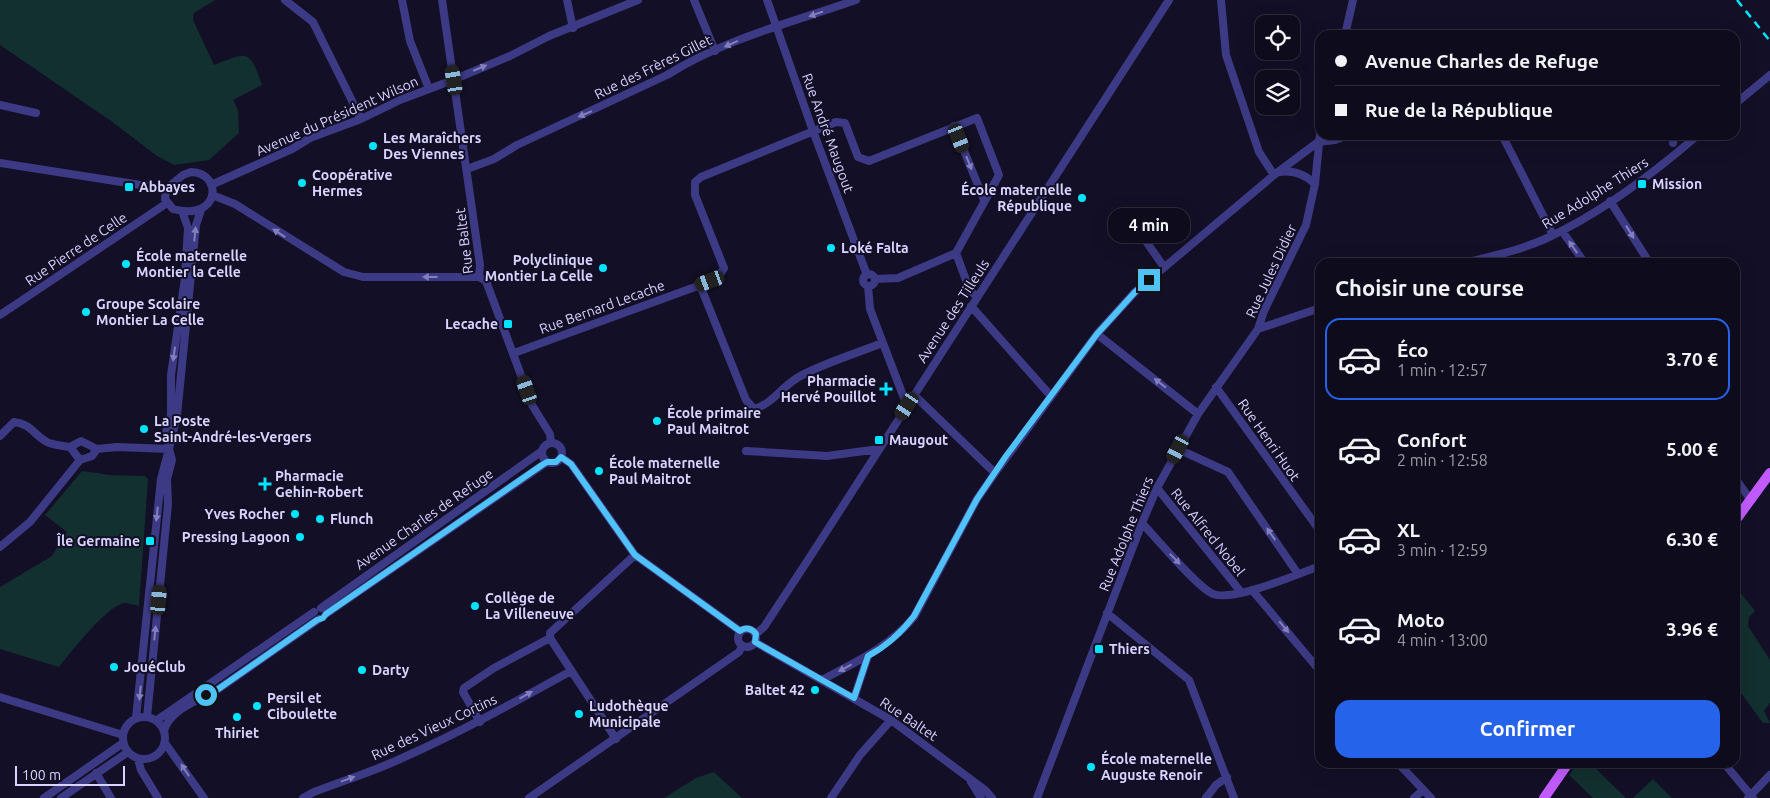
<!DOCTYPE html>
<html lang="fr">
<meta charset="utf-8">
<style>
:root{--surface:#0e0b1c;--page:#1c1929;--text:#f1f3f6;--muted:#9b9ba3;--line:#2e2b3b;--accent:#2563eb}
body{margin:0;font-family:Ubuntu,sans-serif;background:var(--page);color:var(--text);height:100vh;display:flex;flex-direction:column;font-size:19px;white-space:nowrap}
*{box-sizing:border-box;margin:0}
p{font-size:16px;color:var(--muted)}
.icon{flex:none;width:28px;height:28px;fill:none;stroke:currentColor;stroke-width:2;stroke-linecap:round;stroke-linejoin:round}
.map{position:relative;flex:1;overflow:hidden}
.sheet{position:absolute;left:1315px;top:258px;width:425px;height:510px;display:flex;flex-direction:column;background:var(--surface);border-radius:15px;box-shadow:0 5px 20px #0002,0 0 0 1px var(--line)}
.sheet>*{flex:none}
.top-card{position:absolute;left:1315px;top:30px;width:425px;height:110px;border-radius:15px;box-shadow:0 5px 20px #0002,0 0 0 1px var(--line);display:grid;align-content:center;height:110px;padding:0 20px;background:var(--surface)}
.tools{position:absolute;left:1255px;top:15px;display:grid;gap:10px}
.tools a{display:grid;place-items:center;width:45px;height:45px;border-radius:10px;background:var(--surface);box-shadow:0 5px 20px #0002,0 0 0 1px var(--line);font-size:25px}
.scale{position:absolute;left:15px;bottom:12px;width:110px;box-sizing:border-box;padding-left:5px;border:2px solid #d9d4ff;border-top:0;font-size:14px;line-height:18px;white-space:nowrap;color:#d9d4ff;-webkit-text-stroke:4px #130f26;paint-order:stroke}
.end{position:absolute;width:22px;height:22px;margin:-11px;border:6px solid #4fc3f7;background:#111;box-shadow:0 0 0 2px #111}
.from{border-radius:50%}
.bubble{position:absolute;height:35px;border-radius:15px;background:var(--surface);box-shadow:0 5px 20px #0002,0 0 0 1px var(--line);font-size:16px;font-weight:700;line-height:35px;text-align:center}
.car{position:absolute;width:15px;height:30px;margin:-15px -8px;border-radius:6px;box-shadow:0 0 4px 1px #0007;background:linear-gradient(#222 24%,#8ab4d8 0 40%,#222 0 76%,#8ab4d8 0 86%,#222 0)}
.top-card b{display:flex;align-items:center;gap:18px;height:48px;font-size:19px}
.top-card b+b{border-top:1px solid var(--line)}
.top-card i{width:12px;height:12px;background:var(--text)}
ul{padding:0;list-style:none}
li{display:flex;align-items:center;gap:15px;height:82px;margin:0 10px 8px;padding:0 10px;border:2px solid transparent;border-radius:15px}
li div{flex:1}
li b{display:block;font-size:19px}
li em{font-style:normal;font-weight:700}
li.current{border-color:var(--accent)}
li>.icon{width:45px;height:45px;stroke-width:1.5}
h2{padding:0 20px;font-size:22px;line-height:60px}
.primary-button{display:flex;gap:10px;margin-top:auto;padding:10px 20px}
.primary-button a{flex:1;height:58px;border-radius:15px;background:var(--accent);color:#fff;font-size:20px;font-weight:700;line-height:58px;text-align:center}
.map>svg:first-child{display:block}
</style>
<div class="map">
<svg width="1770" height="798" viewBox="0 0 1770 798">
<rect width="100%" height="100%" fill="#130f26"/>
<path fill="#12302f" d="M0 0H215L194 13 193 20 214 65C247 53 249 47 262 85L233 100 238 110 239 133 209 160 174 165 157 156 111 121 0 45Z
M82 471 110 475 145 476 148 479 139 606C135 605 128 603 124 603 106 607 71 652 59 667L0 649V587L52 556 67 532 45 515Z
M1739 591 1755 611 1749 617 1748 626 1770 660V703L1764 711 1770 723H1763L1735 685V596Z
M1578 763H1590L1626 798H1593L1569 775Z
M714 772 742 798H664L696 778Z
M1653 779 1672 798H1633Z"/>
<g fill="none" stroke-linecap="round" stroke-linejoin="round">
<path stroke="#3d3a85" stroke-width="8" d="M285 0 313 22 361 119
M402 0 410 41 429 89
M442 0 480 265 479 277
M567 0 573 28
M694 0 715 51
M767 0 813 131 867 275
M1221 0 1226 55 1259 152 1274 175
M1345 35 1353 0
M1735 104 1770 75
M0 105 36 113
M954 126 984 200
M1502 135 1553 235
M1673 143 1674 135
M0 163 166 189
M467 169 494 159 517 145 667 75C724 39 793 22 856 0
M191 172C224 173 220 222 173 209L165 199 166 189 183 175Z
M1279 172C1292 170 1305 174 1315 184
M211 185 292 149 310 138 361 119 400 100 453 80 510 56 549 36 638 0
M212 195 235 204 344 272 363 277H479
M1610 201 1649 262
M1158 216 1138 230 1164 267
M1562 231 1584 262
M956 253 970 291 977 296
M1468 262C1494 256 1520 250 1545 239 1598 215 1654 173 1698 135
M863 280a6 6 0 1 1 12 0a6 6 0 1 1-12 0Z
M479 277 486 281 532 405 550 434 551 443
M700 285 746 400 754 409C772 404 781 388 797 378 818 365 858 353 882 343
M868 286 870 309 907 406
M971 306 1050 395
M0 315 167 203
M1258 329 1264 311 1306 225 1315 184 1320 134
M1097 334 1198 414
M514 353 717 279 724 268 695 195V182L701 177 836 122 845 123 858 157 869 161 977 118 999 175 956 253 898 278 875 279
M1216 387 1320 531
M914 395 995 473
M0 436 14 422C32 424 34 436 49 443 55 445 63 446 70 447
M542 453a10 10 0 1 1 20 0a10 10 0 1 1-20 0Z
M97 449 92 456 80 460 70 447 81 441 97 449 117 447 169 449
M1178 449 1228 472 1298 574
M746 451 827 456 879 449
M561 457 571 464 635 555 740 631
M1735 478 1750 499
M1157 488 1241 592
M1142 523C1155 537 1198 588 1213 594 1233 602 1298 574 1320 566
M0 547 30 522 80 460
M1252 590 1320 671
M321 608 542 451
M1107 613 1189 680 1234 798
M326 614 547 462
M738 638a9 9 0 1 1 18 0a9 9 0 1 1-18 0Z
M756 634 764 627 808 560 1169 0
M755 642 891 720 985 790 992 798
M822 680C857 661 888 648 914 617L977 499 995 473 1097 334 1135 292 1274 175 1318 142 1335 140 1348 135
M0 697 123 735
M854 698 868 656
M123 738a21 21 0 1 1 42 0a21 21 0 1 1-42 0Z
M147 717 168 504 167 479 172 460 169 449 177 415 196 225 201 210
M136 718 161 479 169 449 166 432 171 415V375L185 278 188 228 182 211
M157 720 314 612
M480 722 463 692 464 688 494 668 550 638
M164 731C169 711 197 700 214 692L319 619
M616 739 550 638V633L635 555
M165 743 204 798
M138 759 141 770 158 798
M1397 762 1431 798
M1723 762 1753 798
M96 773 111 798
M971 782 981 798
M44 798 123 743
M61 798 128 752
M303 798 314 792C342 781 372 772 400 759 459 733 515 702 571 671
M529 798 739 652 742 646
M831 798 860 755 891 720
M1037 798 1142 523 1157 488 1198 414 1258 329 1320 308
M1206 798 1216 785 1227 777
M1414 798 1422 791
M1748 798 1770 775"/>
<path stroke="#c25bff" stroke-width="10" d="M1735 521 1770 473
M1544 798 1569 762"/>
<path stroke="#00e5ff" stroke-width="2.5" stroke-dasharray="8 6" stroke-linecap="butt" d="M1737 0 1770 41"/>
</g>
<defs><path id="oneway-solid" d="M-6-.8H1V-3.2L6.5 0L1 3.2V.8H-6Z" transform="scale(1.25)"/></defs>
<g fill="#837fbc">
<use href="#oneway-solid" transform="translate(816 14) rotate(161)"/>
<use href="#oneway-solid" transform="translate(731 44) rotate(156)"/>
<use href="#oneway-solid" transform="translate(480 68) rotate(-23)"/>
<use href="#oneway-solid" transform="translate(585 114) rotate(157)"/>
<use href="#oneway-solid" transform="translate(969 163) rotate(68)"/>
<use href="#oneway-solid" transform="translate(1630 232) rotate(58)"/>
<use href="#oneway-solid" transform="translate(279 233) rotate(-147)"/>
<use href="#oneway-solid" transform="translate(195 234) rotate(-84)"/>
<use href="#oneway-solid" transform="translate(1573 247) rotate(-125)"/>
<use href="#oneway-solid" transform="translate(430 277) rotate(-180)"/>
<use href="#oneway-solid" transform="translate(174 354) rotate(98)"/>
<use href="#oneway-solid" transform="translate(1160 383) rotate(-142)"/>
<use href="#oneway-solid" transform="translate(157 514) rotate(96)"/>
<use href="#oneway-solid" transform="translate(1271 534) rotate(-125)"/>
<use href="#oneway-solid" transform="translate(1175 559) rotate(46)"/>
<use href="#oneway-solid" transform="translate(1284 627) rotate(50)"/>
<use href="#oneway-solid" transform="translate(155 633) rotate(-84)"/>
<use href="#oneway-solid" transform="translate(845 668) rotate(152)"/>
<use href="#oneway-solid" transform="translate(140 693) rotate(96)"/>
<use href="#oneway-solid" transform="translate(526 695) rotate(-29)"/>
<use href="#oneway-solid" transform="translate(185 770) rotate(-123)"/>
<use href="#oneway-solid" transform="translate(348 779) rotate(-20)"/>
</g>
<g fill="none" stroke-linecap="round" stroke-linejoin="round">
<path stroke="#4fc3f7" stroke-width="6" d="M206 695 214 692 317 620 323 618 326 614 542 465 547 462H556L561 457 571 464 635 555 740 631C745 627 752 628 756 634L755 642 854 698 868 656C887 646 901 633 914 616L977 499 1006 456 1097 334 1135 292 1149 280"/>
</g>
<g fill="#00e5ff" stroke="#130f26" stroke-width="2">
<circle cx="373" cy="146" r="5"/>
<circle cx="302" cy="183" r="5"/>
<rect x="1637" y="179" width="10" height="10" rx="2.5"/>
<rect x="124" y="182" width="10" height="10" rx="2.5"/>
<circle cx="1082" cy="198" r="5"/>
<circle cx="831" cy="248" r="5"/>
<circle cx="126" cy="264" r="5"/>
<circle cx="603" cy="268" r="5"/>
<circle cx="86" cy="312" r="5"/>
<rect x="503" y="319" width="10" height="10" rx="2.5"/>
<path d="M883.5 381.5h5v5h5v5h-5v5h-5v-5h-5v-5h5z"/>
<circle cx="657" cy="421" r="5"/>
<circle cx="144" cy="429" r="5"/>
<rect x="874" y="435" width="10" height="10" rx="2.5"/>
<circle cx="599" cy="471" r="5"/>
<path d="M262.5 476.5h5v5h5v5h-5v5h-5v-5h-5v-5h5z"/>
<circle cx="295" cy="514" r="5"/>
<circle cx="320" cy="519" r="5"/>
<circle cx="300" cy="537" r="5"/>
<rect x="145" y="536" width="10" height="10" rx="2.5"/>
<circle cx="475" cy="606" r="5"/>
<rect x="1094" y="644" width="10" height="10" rx="2.5"/>
<circle cx="114" cy="667" r="5"/>
<circle cx="362" cy="670" r="5"/>
<circle cx="815" cy="690" r="5"/>
<circle cx="257" cy="706" r="5"/>
<circle cx="579" cy="714" r="5"/>
<circle cx="237" cy="717" r="5"/>
<circle cx="1091" cy="767" r="5"/>
</g>
<g text-anchor="middle" dominant-baseline="central" stroke-width="4" stroke-linejoin="round" paint-order="stroke">
<g font-size="14" fill="#d9d4ff" stroke="#130f26">
<text transform="translate(653 67) rotate(-26)">Rue des Frères Gillet</text>
<text transform="translate(337 116) rotate(-24)">Avenue du Président Wilson</text>
<text transform="translate(828 133) rotate(70)">Rue André Maugout</text>
<text transform="translate(1595 193) rotate(-32)">Rue Adolphe Thiers</text>
<text transform="translate(464 241) rotate(-97)">Rue Baltet</text>
<text transform="translate(76 249) rotate(-34)">Rue Pierre de Celle</text>
<text transform="translate(1271 271) rotate(-65)">Rue Jules Didier</text>
<text transform="translate(602 307) rotate(-20)">Rue Bernard Lecache</text>
<text transform="translate(953 311) rotate(-57)">Avenue des Tilleuls</text>
<text transform="translate(1269 440) rotate(55)">Rue Henri Huot</text>
<text transform="translate(424 519) rotate(-35)">Avenue Charles de Refuge</text>
<text transform="translate(1208 532) rotate(51)">Rue Alfred Nobel</text>
<text transform="translate(1126 534) rotate(-68)">Rue Adolphe Thiers</text>
<text transform="translate(909 719) rotate(34)">Rue Baltet</text>
<text transform="translate(434 727) rotate(-25)">Rue des Vieux Cortins</text>
</g>
<g font-size="14" font-weight="bold" fill="#d9d4ff" stroke="#130f26" text-anchor="start">
<text x="383" y="138">Les Maraîchers<tspan x="383" dy="16">Des Viennes</tspan></text>
<text x="312" y="175">Coopérative<tspan x="312" dy="16">Hermes</tspan></text>
<text x="1652" y="184">Mission</text>
<text x="139" y="187">Abbayes</text>
<text x="1072" y="190" text-anchor="end">École maternelle<tspan x="1072" dy="16">République</tspan></text>
<text x="841" y="248">Loké Falta</text>
<text x="136" y="256">École maternelle<tspan x="136" dy="16">Montier la Celle</tspan></text>
<text x="593" y="260" text-anchor="end">Polyclinique<tspan x="593" dy="16">Montier La Celle</tspan></text>
<text x="96" y="304">Groupe Scolaire<tspan x="96" dy="16">Montier La Celle</tspan></text>
<text x="498" y="324" text-anchor="end">Lecache</text>
<text x="876" y="381" text-anchor="end">Pharmacie<tspan x="876" dy="16">Hervé Pouillot</tspan></text>
<text x="667" y="413">École primaire<tspan x="667" dy="16">Paul Maitrot</tspan></text>
<text x="154" y="421">La Poste<tspan x="154" dy="16">Saint-André-les-Vergers</tspan></text>
<text x="889" y="440">Maugout</text>
<text x="609" y="463">École maternelle<tspan x="609" dy="16">Paul Maitrot</tspan></text>
<text x="275" y="476">Pharmacie<tspan x="275" dy="16">Gehin-Robert</tspan></text>
<text x="285" y="514" text-anchor="end">Yves Rocher</text>
<text x="330" y="519">Flunch</text>
<text x="290" y="537" text-anchor="end">Pressing Lagoon</text>
<text x="140" y="541" text-anchor="end">Île Germaine</text>
<text x="485" y="598">Collège de<tspan x="485" dy="16">La Villeneuve</tspan></text>
<text x="1109" y="649">Thiers</text>
<text x="124" y="667">JouéClub</text>
<text x="372" y="670">Darty</text>
<text x="805" y="690" text-anchor="end">Baltet 42</text>
<text x="267" y="698">Persil et<tspan x="267" dy="16">Ciboulette</tspan></text>
<text x="589" y="706">Ludothèque<tspan x="589" dy="16">Municipale</tspan></text>
<text x="237" y="733" text-anchor="middle">Thiriet</text>
<text x="1101" y="759">École maternelle<tspan x="1101" dy="16">Auguste Renoir</tspan></text>
</g>
</g>
</svg>
<div class="tools">
<a><svg class="icon" aria-label="locate" viewBox="0 0 24 24"><circle cx="12" cy="12" r="6"/><path d="M12 2v4M12 18v4M2 12h4M18 12h4"/></svg></a>
<a><svg class="icon" aria-label="layers" viewBox="0 0 24 24"><path d="M12 4l9 5-9 5-9-5zM3 14l9 5 9-5"/></svg></a>
</div>
<div class="scale">100 m</div>
<i class="end from" style="left:206px;top:695px"></i>
<i class="end" style="left:1149px;top:280px"></i>
<div class="bubble" style="left:1108px;top:208px;width:82px">4 min</div>
<i class="car" style="left:454px;top:80px;rotate:351deg"></i>
<i class="car" style="left:959px;top:138px;rotate:158deg"></i>
<i class="car" style="left:710px;top:281px;rotate:250deg"></i>
<i class="car" style="left:527px;top:390px;rotate:341deg"></i>
<i class="car" style="left:907px;top:406px;rotate:213deg"></i>
<i class="car" style="left:1178px;top:449px;rotate:208deg"></i>
<i class="car" style="left:159px;top:600px;rotate:5deg"></i>
<div class="top-card">
<b><i class="from"></i>Avenue Charles de Refuge</b>
<b><i></i>Rue de la République</b>
</div>
<section class="sheet">
<h2>Choisir une course</h2>
<ul>
<li class="current"><svg class="icon" aria-label="car" viewBox="0 0 24 24"><path d="M5 17H2v-5l4-1 3-4h7l3 4 3 1v5h-3M9 17h6M6 11h13"/><circle cx="7" cy="17" r="2"/><circle cx="17" cy="17" r="2"/></svg><div><b>Éco</b><p>1 min · 12:57</p></div><em>3.70 €</em></li>
<li><svg class="icon" aria-label="car" viewBox="0 0 24 24"><path d="M5 17H2v-5l4-1 3-4h7l3 4 3 1v5h-3M9 17h6M6 11h13"/><circle cx="7" cy="17" r="2"/><circle cx="17" cy="17" r="2"/></svg><div><b>Confort</b><p>2 min · 12:58</p></div><em>5.00 €</em></li>
<li><svg class="icon" aria-label="car" viewBox="0 0 24 24"><path d="M5 17H2v-5l4-1 3-4h7l3 4 3 1v5h-3M9 17h6M6 11h13"/><circle cx="7" cy="17" r="2"/><circle cx="17" cy="17" r="2"/></svg><div><b>XL</b><p>3 min · 12:59</p></div><em>6.30 €</em></li>
<li><svg class="icon" aria-label="car" viewBox="0 0 24 24"><path d="M5 17H2v-5l4-1 3-4h7l3 4 3 1v5h-3M9 17h6M6 11h13"/><circle cx="7" cy="17" r="2"/><circle cx="17" cy="17" r="2"/></svg><div><b>Moto</b><p>4 min · 13:00</p></div><em>3.96 €</em></li>
</ul>
<div class="primary-button"><a>Confirmer</a></div>
</section>
</div>
